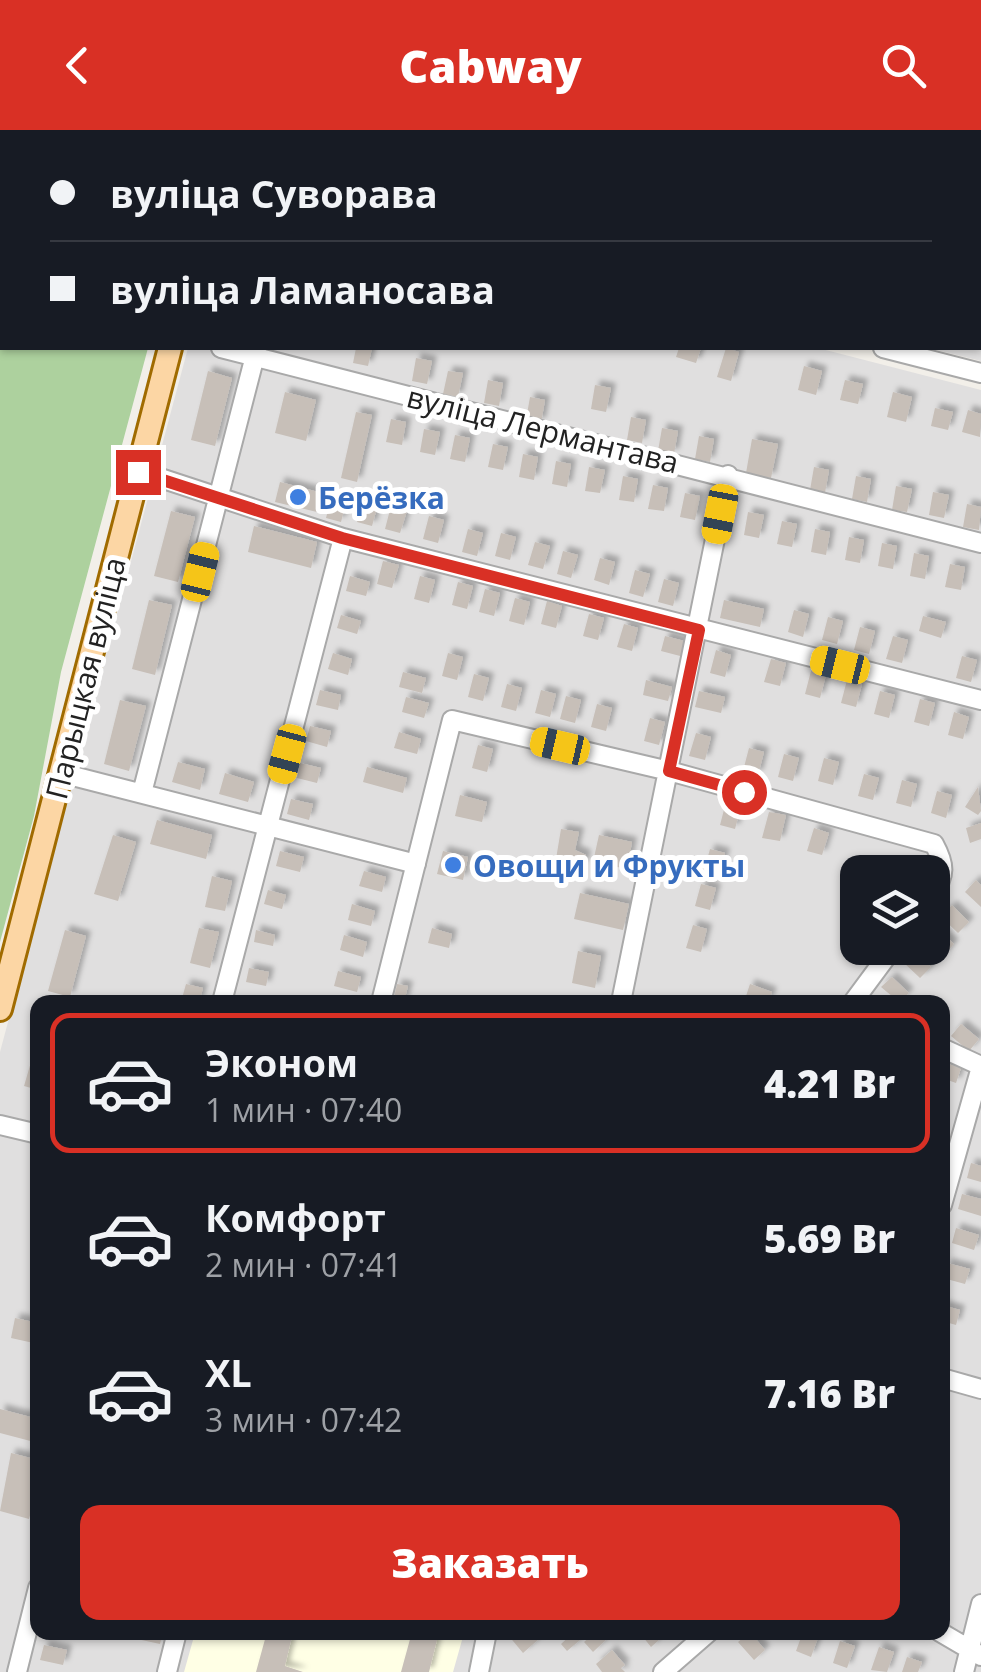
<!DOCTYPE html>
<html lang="ru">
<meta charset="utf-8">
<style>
:root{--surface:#171b24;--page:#20242c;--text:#f1f3f6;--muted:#9ea1a6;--line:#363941;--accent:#d93025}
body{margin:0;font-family:"Open Sans",sans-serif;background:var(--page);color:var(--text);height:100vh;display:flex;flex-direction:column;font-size:38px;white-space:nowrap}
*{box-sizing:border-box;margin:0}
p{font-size:32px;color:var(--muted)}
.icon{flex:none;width:55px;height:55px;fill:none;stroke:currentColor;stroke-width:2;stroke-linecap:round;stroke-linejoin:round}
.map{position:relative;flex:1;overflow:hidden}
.drawer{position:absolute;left:30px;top:865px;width:920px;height:645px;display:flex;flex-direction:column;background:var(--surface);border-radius:20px;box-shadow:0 2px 8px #0004}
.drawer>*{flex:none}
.banner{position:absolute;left:0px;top:0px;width:982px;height:220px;box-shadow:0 2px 8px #0004;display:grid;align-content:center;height:220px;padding:0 50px;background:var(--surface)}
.controls{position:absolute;left:840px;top:725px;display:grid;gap:20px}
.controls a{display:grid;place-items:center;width:110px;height:110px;border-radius:20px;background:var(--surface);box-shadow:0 2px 8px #0004;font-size:50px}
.end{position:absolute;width:45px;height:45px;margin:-22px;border:12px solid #d93025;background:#fff;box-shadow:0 0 0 5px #fff}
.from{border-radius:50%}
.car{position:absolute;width:30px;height:60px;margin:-30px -15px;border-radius:12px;box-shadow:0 0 8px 2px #0007;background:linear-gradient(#f5c518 24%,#345 0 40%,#f5c518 0 76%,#345 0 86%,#f5c518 0)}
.banner b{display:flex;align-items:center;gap:35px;height:95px;font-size:38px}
.banner b+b{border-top:2px solid var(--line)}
.banner i{width:25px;height:25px;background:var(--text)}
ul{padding:18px 0 0;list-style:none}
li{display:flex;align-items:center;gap:30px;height:140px;margin:0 20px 15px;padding:0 30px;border:5px solid transparent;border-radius:20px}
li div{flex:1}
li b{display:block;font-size:38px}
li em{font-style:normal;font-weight:800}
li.selected{border-color:var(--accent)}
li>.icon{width:90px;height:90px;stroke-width:1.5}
.cta{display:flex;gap:20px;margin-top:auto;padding:20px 50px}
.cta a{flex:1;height:115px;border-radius:20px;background:var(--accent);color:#fff;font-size:40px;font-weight:800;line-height:115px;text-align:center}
header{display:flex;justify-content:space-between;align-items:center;height:130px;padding:0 50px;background:var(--accent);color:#fff;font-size:45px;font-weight:800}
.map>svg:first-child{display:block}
</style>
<header><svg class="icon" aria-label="back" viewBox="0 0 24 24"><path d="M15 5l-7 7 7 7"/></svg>Cabway<svg class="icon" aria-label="search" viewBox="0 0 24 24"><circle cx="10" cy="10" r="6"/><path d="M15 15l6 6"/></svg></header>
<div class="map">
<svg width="981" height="1542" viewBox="0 0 981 1542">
<defs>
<filter id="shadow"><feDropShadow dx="5" dy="-5" stdDeviation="2.5" flood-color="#0004"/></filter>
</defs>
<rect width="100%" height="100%" fill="#f2efe9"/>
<path fill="#e0dfdf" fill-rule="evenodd" d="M333 0H981V231L928 218H980V2Z
M188 218H818L981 260V1542H0V922ZM858 742H932V818H858ZM38 872H942V1502H38Z"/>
<path fill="#ffffe5" d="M195 1503H464L453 1542H184Z"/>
<path fill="#add19e" d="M0 131 2 218H148L61 542 34 686 0 812Z"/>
<path fill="#c7bfb8" filter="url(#shadow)" d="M356 218H372L368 236 353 233Z
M679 218H701L696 233 676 227Z
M726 218 739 222 731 251 717 247Z
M416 228 432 231 427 254 412 251Z
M804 236 822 241 816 265 798 260Z
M208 241 232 248 215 316 191 310Z
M448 241 463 243 458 267 443 264Z
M488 250 503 253 499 276 484 273Z
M845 250 863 254 858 274 840 270Z
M595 255 611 258 606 282 591 279Z
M285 262 316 270 306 311 275 303Z
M893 262 912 267 906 292 887 287Z
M530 267 545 270 541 293 526 290Z
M935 278 953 282 948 300 931 296Z
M968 280 981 284 980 307 962 302Z
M356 282 372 285 357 352 341 348Z
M631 287 646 290 642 313 627 310Z
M391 289 406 292 402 315 386 312Z
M662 298 678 301 674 324 658 321Z
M424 299 440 302 435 325 420 322Z
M455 305 470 308 465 332 450 329Z
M699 306 714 309 710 332 695 329Z
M752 309 778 314 771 348 746 343Z
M493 314 508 317 503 340 488 337Z
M523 324 538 327 534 350 519 347Z
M556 331 571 334 567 357 552 354Z
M589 337 605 340 600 363 585 361Z
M814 337 829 340 825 363 810 360Z
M623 346 638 349 634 372 619 370Z
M856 346 871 349 867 372 852 369Z
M280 352 322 363 317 382 275 372Z
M653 355 668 358 664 381 648 379Z
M896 356 912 359 907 382 892 380Z
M933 362 949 365 944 388 929 385Z
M685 363 700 366 695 390 680 387Z
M332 365 347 369 341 392 326 388Z
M363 370 378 374 372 396 357 392Z
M967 374 981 377 979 400 963 397Z
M391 376 407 381 400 403 385 399Z
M171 381 195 387 178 452 154 446Z
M748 382 764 385 759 408 744 405Z
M429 386 444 390 438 413 423 409Z
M782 391 797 394 792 417 777 414Z
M254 396 317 412 311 438 248 422Z
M468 399 483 403 477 426 462 422Z
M815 399 830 402 826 425 811 422Z
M501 403 516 407 510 430 495 426Z
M849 407 864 410 860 433 845 430Z
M535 412 550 416 543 439 528 435Z
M882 413 897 416 893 439 878 436Z
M563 421 578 425 571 448 557 444Z
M914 423 929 426 925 449 910 446Z
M600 428 615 432 609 455 594 450Z
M383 431 399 435 392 458 377 454Z
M950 434 965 437 961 460 945 457Z
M635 440 650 444 643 467 629 463Z
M350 446 370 452 366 466 346 461Z
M420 446 435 450 429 473 414 469Z
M664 449 679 453 673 476 658 472Z
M458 452 473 456 467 479 452 475Z
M485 459 500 463 494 486 479 482Z
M515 468 530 472 524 495 509 491Z
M149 470 172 475 155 545 132 539Z
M724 470 764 479 760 497 720 488Z
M547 471 562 476 556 498 541 494Z
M794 480 809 484 803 507 788 502Z
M589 484 604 488 598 510 583 506Z
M341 485 361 491 357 504 337 498Z
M923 486 946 492 941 508 919 501Z
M828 487 843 491 837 514 822 510Z
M624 494 638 498 632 521 617 517Z
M860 497 875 501 869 524 854 520Z
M665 506 688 512 684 527 661 521Z
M893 506 908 510 902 533 886 529Z
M716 520 731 525 725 547 710 543Z
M333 523 352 529 348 545 328 539Z
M448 523 463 527 457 550 442 546Z
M962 526 977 530 971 552 956 548Z
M771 529 786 533 780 556 764 552Z
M811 541 826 545 820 568 805 564Z
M403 542 426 548 422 563 399 557Z
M474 544 489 548 483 571 468 567Z
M646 550 672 557 668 571 643 565Z
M847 550 862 554 856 577 841 573Z
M507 554 522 558 516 581 501 577Z
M320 560 341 565 338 580 316 575Z
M541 560 556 564 550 587 535 583Z
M699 561 725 567 721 583 695 577Z
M880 561 895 565 889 588 874 584Z
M566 566 581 570 575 593 560 589Z
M406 567 429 573 424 588 402 582Z
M920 569 935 573 929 596 914 592Z
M120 570 146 576 129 641 104 634Z
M597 574 612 578 606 601 591 597Z
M954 582 969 587 963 609 948 605Z
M650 588 665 592 659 615 644 611Z
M310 596 331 601 327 617 306 611Z
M399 602 421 609 417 624 394 618Z
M696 603 711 607 705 630 689 626Z
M478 615 493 619 487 642 472 638Z
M749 618 764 622 758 645 743 641Z
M784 624 799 628 793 651 778 647Z
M824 628 839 632 833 655 818 651Z
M178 632 205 639 200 660 172 652Z
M300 633 321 638 317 653 297 648Z
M367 637 407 648 403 663 363 652Z
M225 643 254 652 248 672 219 664Z
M864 644 879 648 873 670 858 666Z
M902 650 917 654 911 677 896 673Z
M978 657 981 681 978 685 965 677Z
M937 661 952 665 946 688 931 683Z
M460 665 487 672 482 692 455 686Z
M291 669 313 674 309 690 287 684Z
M726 672 741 676 735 699 720 695Z
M769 682 786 685 780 711 762 708Z
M157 690 212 705 206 729 150 714Z
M981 693V709L970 713 966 698Z
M814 698 829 703 822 725 807 721Z
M561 699 579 702 575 720 586 725 584 735 556 729Z
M113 705 136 712 118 771 94 764Z
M599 705 632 712 627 739 593 732Z
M710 719 725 723 719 745 704 741Z
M280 721 304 727 300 742 276 736Z
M443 721 468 727 463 750 437 744Z
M364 741 386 747 382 762 359 756Z
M212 746 232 751 225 781 205 777Z
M976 750 981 755V777L965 762Z
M701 754 716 758 710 780 695 776Z
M268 760 286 765 282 779 264 774Z
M580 763 629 774 623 800 574 789Z
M352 774 375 781 371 796 348 790Z
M952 775 969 792 958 803 941 787Z
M693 795 707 799 701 822 686 818Z
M199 798 219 802 210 838 190 833Z
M432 798 452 804 449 818 428 813Z
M937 798 954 814 943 826 932 815Z
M65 800 86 806 70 867 48 861Z
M256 800 275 805 273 816 254 812Z
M344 805 367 812 363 827 340 820Z
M914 820 931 837 920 848 903 832Z
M578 821 601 826 595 858 572 853Z
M249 838 269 842 266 856 246 852Z
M338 841 361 847 357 862 334 856Z
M892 847 909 863 899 872 881 857Z
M186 854 203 858 199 872H181Z
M397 854 408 856 404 872H393Z
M750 854 772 862 768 872 745 869Z
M961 894 979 909 969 921 951 906Z
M36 915 38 916V960L24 956Z
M942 932 961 938 956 953 942 948Z
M971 1033 981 1036V1052L967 1048Z
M962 1064 981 1069V1086L958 1079Z
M956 1098 979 1105 974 1120 952 1113Z
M947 1133 970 1139 965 1154 943 1148Z
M942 1175 960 1180 956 1195 942 1191Z
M15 1188 38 1193V1214L11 1208Z
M0 1279 38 1289V1313L0 1303Z
M11 1323 38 1330V1356L29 1389 0 1381Z
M139 1502H163L160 1514 137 1509Z
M267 1502H293L285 1536 303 1542H256Z
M412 1502H439L429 1542H401Z
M511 1502H535L540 1508 523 1523 508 1505Z
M574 1502 580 1510 567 1521 561 1514Z
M595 1502 610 1506 593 1522 584 1512Z
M639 1502H668L651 1517Z
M750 1502 765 1520 754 1530 738 1512Z
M803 1502 819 1505 811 1527 796 1521Z
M840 1511 855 1516 847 1538 833 1533Z
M44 1515 67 1520 63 1535 40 1530Z
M879 1517 894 1522 887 1542 871 1540Z
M612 1520 625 1535 621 1538 625 1542H602L596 1534Z
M907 1527 922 1532 918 1542H902Z"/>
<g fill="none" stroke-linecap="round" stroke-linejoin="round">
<g stroke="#a9a9a9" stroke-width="22">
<path id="minor" d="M161 0 171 2
M901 0 910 2
M317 2 318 0
M944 2 945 0
M980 21H981
M0 107H2
M221 218 981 413
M883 218 981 243
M139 341 343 408 981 570
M61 643 416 734
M142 663 257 218
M222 872 343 408
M381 872 452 590 669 641 934 714C945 734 946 746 932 764
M621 872 728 345
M853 872 893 818
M942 918 981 936
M0 995 38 1004
M942 1075 981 937
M942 1248 981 1259
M940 1502 981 1526
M17 1542 38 1458
M167 1542 177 1502
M479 1542 487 1502
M663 1542 709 1502
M964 1542 981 1474"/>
</g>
<g stroke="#a06b00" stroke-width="28">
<path id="major" d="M226 2V0
M0 879 170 218"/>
</g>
<use href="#minor" stroke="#fff" stroke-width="18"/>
<use href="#major" stroke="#fcd6a4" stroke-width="22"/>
</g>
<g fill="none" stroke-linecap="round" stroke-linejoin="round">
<path stroke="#d93025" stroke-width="12" d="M138 342 342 408 699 500 669 641 744 662"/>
</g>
<g fill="#3f7fe0" stroke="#fff" stroke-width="4">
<circle cx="298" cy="367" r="10"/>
<circle cx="453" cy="735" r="10"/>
</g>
<g text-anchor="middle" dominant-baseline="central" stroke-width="10" stroke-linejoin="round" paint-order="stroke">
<g font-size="30" fill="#222" stroke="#fff">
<text transform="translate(543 299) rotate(14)">вуліца Лермантава</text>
<text transform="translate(85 548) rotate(-76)">Парыцкая вуліца</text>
</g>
<g font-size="30" font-weight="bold" fill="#366cbe" stroke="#fff" text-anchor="start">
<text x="318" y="367">Берёзка</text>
<text x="473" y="735">Овощи и Фрукты</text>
</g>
</g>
</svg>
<div class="controls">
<a><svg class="icon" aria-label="layers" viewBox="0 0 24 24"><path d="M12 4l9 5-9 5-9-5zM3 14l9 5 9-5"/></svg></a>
</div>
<i class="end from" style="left:744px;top:662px"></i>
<i class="end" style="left:138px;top:342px"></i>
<i class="car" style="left:720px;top:384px;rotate:191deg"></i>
<i class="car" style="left:200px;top:442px;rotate:14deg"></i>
<i class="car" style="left:840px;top:535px;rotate:284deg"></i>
<i class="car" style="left:560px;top:616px;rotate:283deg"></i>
<i class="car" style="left:287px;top:624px;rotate:195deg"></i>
<div class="banner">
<b><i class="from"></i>вуліца Суворава</b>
<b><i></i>вуліца Ламаносава</b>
</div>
<section class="drawer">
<ul>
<li class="selected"><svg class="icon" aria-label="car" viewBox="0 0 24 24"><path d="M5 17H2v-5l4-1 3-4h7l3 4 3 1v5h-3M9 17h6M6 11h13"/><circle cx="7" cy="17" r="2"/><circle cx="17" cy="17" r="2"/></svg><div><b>Эконом</b><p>1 мин · 07:40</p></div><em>4.21 Br</em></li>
<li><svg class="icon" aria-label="car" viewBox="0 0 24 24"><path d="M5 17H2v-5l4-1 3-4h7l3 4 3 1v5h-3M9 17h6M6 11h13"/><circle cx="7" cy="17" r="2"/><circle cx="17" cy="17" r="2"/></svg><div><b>Комфорт</b><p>2 мин · 07:41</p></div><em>5.69 Br</em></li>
<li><svg class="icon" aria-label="car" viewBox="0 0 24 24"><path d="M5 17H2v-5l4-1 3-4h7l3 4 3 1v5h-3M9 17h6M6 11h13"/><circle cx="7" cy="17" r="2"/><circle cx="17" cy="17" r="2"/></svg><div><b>XL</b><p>3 мин · 07:42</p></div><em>7.16 Br</em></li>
</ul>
<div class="cta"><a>Заказать</a></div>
</section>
</div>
